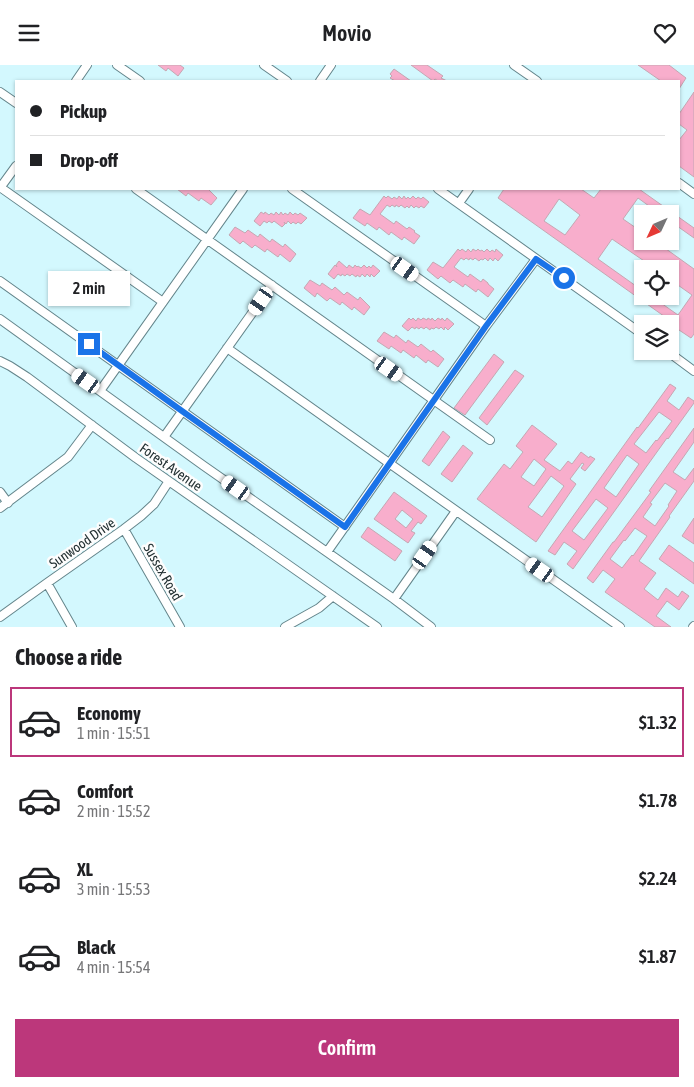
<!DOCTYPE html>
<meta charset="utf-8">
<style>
:root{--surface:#fff;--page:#f6f6f6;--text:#202124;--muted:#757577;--line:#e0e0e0;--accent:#bc377b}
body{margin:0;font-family:"Asap Condensed",sans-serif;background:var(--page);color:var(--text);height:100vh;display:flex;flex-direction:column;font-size:19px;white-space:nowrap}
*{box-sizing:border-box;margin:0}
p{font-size:16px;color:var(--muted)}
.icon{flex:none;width:28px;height:28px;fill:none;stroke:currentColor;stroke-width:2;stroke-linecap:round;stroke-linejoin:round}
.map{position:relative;height:562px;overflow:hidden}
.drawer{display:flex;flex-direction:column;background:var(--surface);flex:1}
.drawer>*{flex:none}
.top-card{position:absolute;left:15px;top:15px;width:665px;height:110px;border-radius:0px;box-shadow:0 1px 4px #0004;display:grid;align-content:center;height:110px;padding:0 15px;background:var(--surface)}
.needle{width:32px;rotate:226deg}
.tools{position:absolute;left:634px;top:140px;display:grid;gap:10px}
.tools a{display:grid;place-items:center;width:45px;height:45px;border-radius:0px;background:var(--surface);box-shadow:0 1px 4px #0004;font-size:25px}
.end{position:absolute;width:22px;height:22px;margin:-11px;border:6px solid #1a73e8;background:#fff;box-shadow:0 0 0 2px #fff}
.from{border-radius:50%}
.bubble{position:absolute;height:35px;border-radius:0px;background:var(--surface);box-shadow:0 1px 4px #0004;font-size:16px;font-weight:600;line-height:35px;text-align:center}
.car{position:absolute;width:15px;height:30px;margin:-15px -8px;border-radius:6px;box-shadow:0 0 4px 1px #0007;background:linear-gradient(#fff 24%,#345 0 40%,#fff 0 76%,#345 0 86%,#fff 0)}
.top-card b{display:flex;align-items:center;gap:18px;height:48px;font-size:19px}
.top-card b+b{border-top:1px solid var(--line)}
.top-card i{width:12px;height:12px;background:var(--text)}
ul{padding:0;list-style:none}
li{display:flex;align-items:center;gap:15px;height:70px;margin:0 10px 8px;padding:0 5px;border:2px solid transparent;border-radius:0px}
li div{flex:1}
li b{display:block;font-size:19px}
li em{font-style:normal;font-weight:600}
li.active{border-color:var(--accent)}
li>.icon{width:45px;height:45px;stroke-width:1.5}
h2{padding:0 15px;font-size:22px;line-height:60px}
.cta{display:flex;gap:10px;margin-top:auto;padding:10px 15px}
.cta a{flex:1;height:58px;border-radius:0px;background:var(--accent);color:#fff;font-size:20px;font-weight:600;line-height:58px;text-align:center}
header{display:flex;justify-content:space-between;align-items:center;height:65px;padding:0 15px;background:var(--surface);font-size:22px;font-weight:600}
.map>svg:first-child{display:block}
</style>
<header><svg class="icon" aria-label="menu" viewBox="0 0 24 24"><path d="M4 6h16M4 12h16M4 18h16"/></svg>Movio<svg class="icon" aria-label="heart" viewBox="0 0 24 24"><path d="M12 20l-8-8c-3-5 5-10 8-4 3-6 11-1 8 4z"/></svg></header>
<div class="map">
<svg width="694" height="562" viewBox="0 0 694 562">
<rect width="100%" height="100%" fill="#d3f8fe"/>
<path fill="#f8aecc" stroke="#c5a7b2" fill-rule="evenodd" d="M158 0H180L184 3 178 11 168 3 166 6Z
M411 0H427L443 11 441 13 447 16H438L435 14 433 16Z
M638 0H669L686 13 679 24V16H661Z
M394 4 411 16H395L390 13 392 11 390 9Z
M694 27V112L679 101V75L687 65 679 59V49Z
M177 124H208L217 133 211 140 201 133 199 136 188 128 186 131Z
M504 124H581L594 133 601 124H639L694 163V173L670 156V149H660L638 133 623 154 642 167V176H655L694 204V269L691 273 673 261 675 259 498 133ZM559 134 580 150 565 170 544 156ZM612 174 650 200 648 204H670V225L675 218 692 230 678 250 661 238 666 231H642V211L636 221 598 194Z
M384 131 386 133 388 131 392 134 394 132 397 134 399 131 402 134 404 131 406 134 408 132 410 134 413 131 416 134 418 132 421 134 423 132 429 137 424 143 421 141 419 143 416 141 414 143 411 140 409 143 407 141 405 143 401 140 399 142 396 140 395 142 392 140 390 142 387 140 380 149 394 159 396 156 407 164 409 162 415 166 414 167 420 171 414 179 404 172 402 175 391 167 389 170 379 162 377 165 367 158 365 161 353 153 360 144 370 150Z
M261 147 264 149 265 147 269 150 271 148 274 150 276 147 279 150 281 147 283 150 285 148 288 150 290 147 293 150 295 148 298 150 300 148 307 153 301 159 298 157 296 159 293 157 291 159 288 156 286 159 284 157 285 159 282 162 274 156 272 158 269 156 267 158 264 156 260 161 254 156Z
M235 162 245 168 248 165 258 172 260 169 270 177 272 174 283 182 285 179 296 189 290 197 280 189 278 192 267 184 265 187 255 180 252 183 243 176 240 179 229 170Z
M458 184 460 186 462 184 466 187 468 184 471 187 473 184 476 186 478 184 480 186 482 185 484 187 487 184 490 187 492 185 495 187 496 184 503 190 498 196 495 193 493 196 490 193 488 196 485 193 483 195 481 194 479 196 475 193 473 195 470 193 469 195 466 193 464 195 461 193 454 202 468 212 470 209 481 217 483 214 488 218V219L494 224 488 232 478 224 476 227 465 219 463 222 453 215 450 218 441 211 438 214 427 205 433 197 443 203Z
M339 196 347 203 349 200 353 203 355 200 357 202 358 201 361 203 364 200 367 203 369 201 371 203 373 200 380 206 374 212 371 209 370 212 367 209 365 212 362 209 360 212 357 210 356 212 352 209 350 211 347 209 345 211 342 209 341 211 338 209 334 214 328 209 335 200 337 202 336 200Z
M310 215 320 221 322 218 332 225 335 222 344 230 347 227 358 235 360 232 370 242 364 250 354 242 352 245 342 237 340 240 330 233 327 236 317 228 315 232 304 223Z
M409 253 411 255 413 253 416 256 418 253 421 255 423 253 427 255 428 253 431 255 432 253 435 256 438 253 441 255 442 253 445 256 447 253 454 259 448 265 445 262 444 265 441 262 439 264 436 262 434 264 431 263 430 265 426 262 424 264 421 262 419 264 416 262 415 264 412 262 408 266 402 261Z
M384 267 394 273 396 270 406 278 408 275 418 282 421 279 431 287 433 285 444 294 438 302 428 295 426 298 416 290 414 293 403 285 401 288 391 281 389 284 377 276Z
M494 289 504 297 465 350 454 343Z
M515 305 524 311 487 360 479 353Z
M670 319 676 323 667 336 679 345 688 332 694 336V338L668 374 667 373 573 504 567 499 577 486 564 477 555 490 548 486 637 362 638 363ZM659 347 672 356 657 376 656 375 646 388 634 379ZM627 390 639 399 616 432 604 423ZM596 434 608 443 584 475 572 466Z
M532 360 557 379 544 395 560 406 568 396 572 399 581 387 589 393 590 391 595 394 585 406 581 403 584 399 582 398 570 414 576 419 536 477 477 434 504 399 510 404 523 387 516 381ZM534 394 546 404 534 421 521 412ZM551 411 564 421 542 452 528 442Z
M694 363V377L673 407 685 415 694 403V416L669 451 670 452 639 496 656 508 644 524 658 535 666 523 678 532 682 526 689 531 679 545 667 536 656 551 671 562H655L605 527 615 514 603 505 593 518 587 513 613 477H614L651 427 649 426ZM665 418 677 426 668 440 669 441 655 461 643 452 652 439 650 438ZM635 463 647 471 633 491 632 490 622 503 610 494 624 475 625 476Z
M443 366 450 372 429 401 422 396Z
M463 380 473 388 452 417 441 409Z
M394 427 427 451 421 459 418 457 411 466 415 468 408 478 374 454ZM402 445 413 454 406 463 395 454Z
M694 453V479L682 471Z
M368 462 402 486 395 496 361 472Z
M669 480 694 498V519L659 494Z"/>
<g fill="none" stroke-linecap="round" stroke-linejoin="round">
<g stroke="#64858b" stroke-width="10">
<path id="minor" d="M117 0 140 16
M264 0 287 16
M514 0 537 16
M76 16 87 0
M320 16 331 0
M0 27 16 38
M679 118 694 129
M0 122 163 237
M0 123 16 101
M136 124 490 375
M292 124 486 261
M438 124 642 269
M459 138 469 124
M0 216 345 462
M0 254 204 401 394 534 431 562
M227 283 620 562
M667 286 694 306
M0 296 10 301 27 312 136 393 377 562
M100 326 243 124
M164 372 272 220
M0 427 8 438
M0 443 68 392 92 360
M124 464 180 562
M327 487 486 261 536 194
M47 518 72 562
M394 534 456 446
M0 552 47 518 124 464 141 451 154 439 169 416
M285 562 319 543 333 531
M693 562 694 561"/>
</g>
<use href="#minor" stroke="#fff" stroke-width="8"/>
</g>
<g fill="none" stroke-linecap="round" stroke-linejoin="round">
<path stroke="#1a73e8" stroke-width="6" d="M89 279 182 346 345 462 486 261 536 194 564 213"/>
</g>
<g text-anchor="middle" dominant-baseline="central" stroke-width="5" stroke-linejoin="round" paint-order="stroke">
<g font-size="14" fill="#233133" stroke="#fdfdfd">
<text transform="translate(171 402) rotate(35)">Forest Avenue</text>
<text transform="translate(82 478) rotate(-35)">Sunwood Drive</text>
<text transform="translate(163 507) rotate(60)">Sussex Road</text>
</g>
</g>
</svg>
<div class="tools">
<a><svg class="needle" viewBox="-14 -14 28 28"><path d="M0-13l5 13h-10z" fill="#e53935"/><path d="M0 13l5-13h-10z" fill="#757577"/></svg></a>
<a><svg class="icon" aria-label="locate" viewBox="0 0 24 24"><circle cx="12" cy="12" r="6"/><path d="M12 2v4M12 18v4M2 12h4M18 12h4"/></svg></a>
<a><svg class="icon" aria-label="layers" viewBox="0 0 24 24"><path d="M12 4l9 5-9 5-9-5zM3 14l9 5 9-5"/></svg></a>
</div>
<i class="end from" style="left:564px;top:213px"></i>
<i class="end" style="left:89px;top:279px"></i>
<div class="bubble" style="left:48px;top:206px;width:82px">2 min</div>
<i class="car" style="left:405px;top:204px;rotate:125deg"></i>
<i class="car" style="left:261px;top:236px;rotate:215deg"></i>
<i class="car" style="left:389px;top:304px;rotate:125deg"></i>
<i class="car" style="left:86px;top:316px;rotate:305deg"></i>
<i class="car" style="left:236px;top:423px;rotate:305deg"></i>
<i class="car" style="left:425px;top:490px;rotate:35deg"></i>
<i class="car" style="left:540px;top:505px;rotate:305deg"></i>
<div class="top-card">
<b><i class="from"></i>Pickup</b>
<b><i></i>Drop-off</b>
</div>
</div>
<section class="drawer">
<h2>Choose a ride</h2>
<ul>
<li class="active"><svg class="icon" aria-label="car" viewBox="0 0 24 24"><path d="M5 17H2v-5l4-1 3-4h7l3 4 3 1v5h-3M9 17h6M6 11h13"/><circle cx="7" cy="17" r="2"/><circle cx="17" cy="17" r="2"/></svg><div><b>Economy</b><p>1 min · 15:51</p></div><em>$1.32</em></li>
<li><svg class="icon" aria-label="car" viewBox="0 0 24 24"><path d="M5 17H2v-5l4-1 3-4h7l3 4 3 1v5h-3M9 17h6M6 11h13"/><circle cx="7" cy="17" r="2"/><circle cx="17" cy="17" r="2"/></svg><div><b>Comfort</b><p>2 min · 15:52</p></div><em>$1.78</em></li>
<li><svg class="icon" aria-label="car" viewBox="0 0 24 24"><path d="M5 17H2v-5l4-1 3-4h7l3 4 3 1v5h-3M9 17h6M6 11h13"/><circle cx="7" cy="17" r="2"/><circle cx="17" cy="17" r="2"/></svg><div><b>XL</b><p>3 min · 15:53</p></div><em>$2.24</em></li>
<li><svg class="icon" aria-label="car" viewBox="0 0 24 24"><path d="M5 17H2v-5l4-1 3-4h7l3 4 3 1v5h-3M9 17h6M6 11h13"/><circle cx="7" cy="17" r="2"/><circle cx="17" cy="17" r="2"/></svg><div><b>Black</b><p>4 min · 15:54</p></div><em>$1.87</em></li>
</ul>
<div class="cta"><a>Confirm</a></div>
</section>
